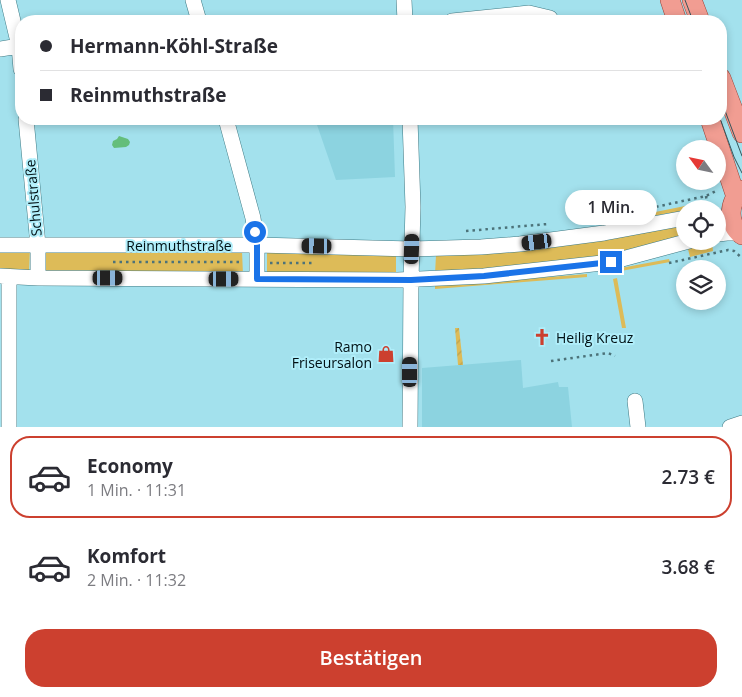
<!DOCTYPE html>
<html lang="de">
<meta charset="utf-8">
<style>
:root{--surface:#fff;--page:#f7f7f7;--text:#2b2b33;--muted:#7c7c81;--line:#e1e1e2;--accent:#cc402f}
body{margin:0;font-family:"Open Sans",sans-serif;background:var(--page);color:var(--text);height:100vh;display:flex;flex-direction:column;font-size:19px;white-space:nowrap}
*{box-sizing:border-box;margin:0}
p{font-size:16px;color:var(--muted)}
.icon{flex:none;width:28px;height:28px;fill:none;stroke:currentColor;stroke-width:2;stroke-linecap:round;stroke-linejoin:round}
.map{position:relative;height:427px;overflow:hidden}
.drawer{display:flex;flex-direction:column;background:var(--surface);flex:1}
.drawer>*{flex:none}
.hud{position:absolute;left:15px;top:15px;width:712px;height:110px;border-radius:20px;box-shadow:0 2px 8px #0003;display:grid;align-content:center;height:110px;padding:0 25px;background:var(--surface)}
.needle{width:32px;rotate:303deg}
.tools{position:absolute;left:676px;top:140px;display:grid;gap:10px}
.tools a{display:grid;place-items:center;width:50px;height:50px;border-radius:50%;background:var(--surface);box-shadow:0 2px 8px #0003;font-size:25px}
.end{position:absolute;width:22px;height:22px;margin:-11px;border:6px solid #1a73e8;background:#fff;box-shadow:0 0 0 2px #fff}
.from{border-radius:50%}
.bubble{position:absolute;height:35px;border-radius:18px;background:var(--surface);box-shadow:0 2px 8px #0003;font-size:16px;font-weight:600;line-height:35px;text-align:center}
.car{position:absolute;width:15px;height:30px;margin:-15px -8px;border-radius:6px;box-shadow:0 0 4px 1px #0007;background:linear-gradient(#222 24%,#8ab4d8 0 40%,#222 0 76%,#8ab4d8 0 86%,#222 0)}
.hud b{display:flex;align-items:center;gap:18px;height:48px;font-size:19px}
.hud b+b{border-top:1px solid var(--line)}
.hud i{width:12px;height:12px;background:var(--text)}
ul{padding:9px 0 0;list-style:none}
li{display:flex;align-items:center;gap:15px;height:82px;margin:0 10px 8px;padding:0 15px;border:2px solid transparent;border-radius:20px}
li div{flex:1}
li b{display:block;font-size:19px}
li em{font-style:normal;font-weight:600}
li.current{border-color:var(--accent)}
li>.icon{width:45px;height:45px;stroke-width:1.5}
.button{display:flex;gap:10px;margin-top:auto;padding:10px 25px}
.button a{flex:1;height:58px;border-radius:20px;background:var(--accent);color:#fff;font-size:20px;font-weight:600;line-height:58px;text-align:center}
.map>svg:first-child{display:block}
</style>
<div class="map">
<svg width="742" height="427" viewBox="0 0 742 427">
<defs>
<pattern id="garden-furrows" width="10" height="10" patternUnits="userSpaceOnUse" patternTransform="scale(1.25)"><rect width="10" height="10" fill="#ddbb58"/><path d="M-1 1l2-2M0 10L10 0M9 11l2-2" fill="none" stroke="#bca04c"/></pattern>
</defs>
<rect width="100%" height="100%" fill="#a3e1ed"/>
<path fill="#8cd3e0" d="M315 119H393L395 177 336 180Z
M521 360 523 388 558 382 559 387H568L572 427H422V368Z"/>
<path fill="#ddbb58" d="M685 206V214L671 217 669 213 602 226 601 223Z
M685 225V238L613 255 509 269 435 274 436 255Z
M712 243 713 251 690 257 688 249Z
M0 248H30L29 273H0Z
M46 251H242L243 275 45 273Z
M267 252H396V273L267 272Z
M669 259 670 262 599 275V272Z
M587 274V277L435 289V286Z
M617 278 626 328H622L613 279Z"/>
<path fill="url(#garden-furrows)" d="M455 328H459L463 365H458Z"/>
<path fill="#64be7b" d="M119 136 128 139 130 142 129 145 126 147 114 148 112 145 113 141 117 139Z"/>
<g fill="none" stroke-linecap="round" stroke-linejoin="round">
<g stroke="#3e7a84" stroke-width="16">
<path id="minor" d="M8 0 19 46 21 69
M193 0 199 21
M404 0 405 21
M452 21 529 13 550 18
M0 49 19 46
M26 119 38 245V278
M226 119 253 218 257 245V279
M410 119 413 207 411 280 410 427
M718 234 727 233H739
M0 245H257L412 249 481 247 520 244 604 233 685 218
M0 276 38 278 398 280 484 276 611 262 689 241
M635 401 638 427
M9 427V277
M730 427 742 423"/>
</g>
<g stroke="#974136" stroke-width="20">
<path id="major" d="M670 0 677 21
M692 0 700 21
M721 78 742 133
M710 119 736 197
M742 190C728 203 727 223 742 235"/>
</g>
<path stroke="#4c7279" stroke-width="2.5" stroke-dasharray="2.5 4" stroke-linecap="butt" d="M706 196 708 209
M637 211 706 196 716 191
M466 231 548 224
M113 262H242
M270 263H315
M669 263 728 250 734 251 742 258
M551 361 608 353 615 356"/>
<use href="#minor" stroke="#fff" stroke-width="15"/>
<use href="#major" stroke="#f19d92" stroke-width="19"/>
<path stroke="#35545a" stroke-width="1" d="M685 0 693 21
M721 100 742 156
M721 121 734 157 742 173"/>
</g>
<g fill="none" stroke-linecap="round" stroke-linejoin="round">
<path stroke="#1a73e8" stroke-width="6" d="M255 232 257 245V279L411 280 484 276 611 262"/>
</g>
<defs>
<g id="church-bare" transform="scale(1.35)"><path d="M-1.2-6h2.4v3.5h3.3v2.4h-3.3V6h-2.4V-.1h-3.3v-2.4h3.3Z" fill="#cc402f" stroke="#b0eefa" stroke-width="2.5" paint-order="stroke"/></g>
<g id="shop-bare" transform="scale(1.35)"><path d="M-5-2.5h2.3a2.7 3.5 0 0 1 5.4 0H5L5.5 6h-11ZM-1.5-2.5h3a1.5 2.3 0 0 0-3 0Z" fill="#cc402f" stroke="#b0eefa" stroke-width="2.5" paint-order="stroke"/></g>
</defs>
<g fill-rule="evenodd">
<use href="#church-bare" x="542" y="337"/>
<use href="#shop-bare" x="386" y="354"/>
</g>
<g text-anchor="middle" dominant-baseline="central" stroke-width="4" stroke-linejoin="round" paint-order="stroke">
<g font-size="14" fill="#001014" stroke="#b0eefa">
<text transform="translate(33 198) rotate(-95)">Schulstraße</text>
<text x="179" y="245">Reinmuthstraße</text>
</g>
<g font-size="14" fill="#001014" stroke="#b0eefa" text-anchor="start">
<text x="556" y="337">Heilig Kreuz</text>
<text x="372" y="346" text-anchor="end">Ramo<tspan x="372" dy="16">Friseursalon</tspan></text>
</g>
</g>
</svg>
<div class="tools">
<a><svg class="needle" viewBox="-14 -14 28 28"><path d="M0-13l5 13h-10z" fill="#e53935"/><path d="M0 13l5-13h-10z" fill="#7c7c81"/></svg></a>
<a><svg class="icon" aria-label="locate" viewBox="0 0 24 24"><circle cx="12" cy="12" r="6"/><path d="M12 2v4M12 18v4M2 12h4M18 12h4"/></svg></a>
<a><svg class="icon" aria-label="layers" viewBox="0 0 24 24"><path d="M12 4l9 5-9 5-9-5zM3 14l9 5 9-5"/></svg></a>
</div>
<i class="end from" style="left:255px;top:232px"></i>
<i class="end" style="left:611px;top:262px"></i>
<div class="bubble" style="left:565px;top:190px;width:92px">1 Min.</div>
<i class="car" style="left:537px;top:242px;rotate:263deg"></i>
<i class="car" style="left:317px;top:246px;rotate:271deg"></i>
<i class="car" style="left:412px;top:249px;rotate:2deg"></i>
<i class="car" style="left:108px;top:278px;rotate:90deg"></i>
<i class="car" style="left:224px;top:279px;rotate:90deg"></i>
<i class="car" style="left:410px;top:372px;rotate:0deg"></i>
<div class="hud">
<b><i class="from"></i>Hermann-Köhl-Straße</b>
<b><i></i>Reinmuthstraße</b>
</div>
</div>
<section class="drawer">
<ul>
<li class="current"><svg class="icon" aria-label="car" viewBox="0 0 24 24"><path d="M5 17H2v-5l4-1 3-4h7l3 4 3 1v5h-3M9 17h6M6 11h13"/><circle cx="7" cy="17" r="2"/><circle cx="17" cy="17" r="2"/></svg><div><b>Economy</b><p>1 Min. · 11:31</p></div><em>2.73 €</em></li>
<li><svg class="icon" aria-label="car" viewBox="0 0 24 24"><path d="M5 17H2v-5l4-1 3-4h7l3 4 3 1v5h-3M9 17h6M6 11h13"/><circle cx="7" cy="17" r="2"/><circle cx="17" cy="17" r="2"/></svg><div><b>Komfort</b><p>2 Min. · 11:32</p></div><em>3.68 €</em></li>
</ul>
<div class="button"><a>Bestätigen</a></div>
</section>
